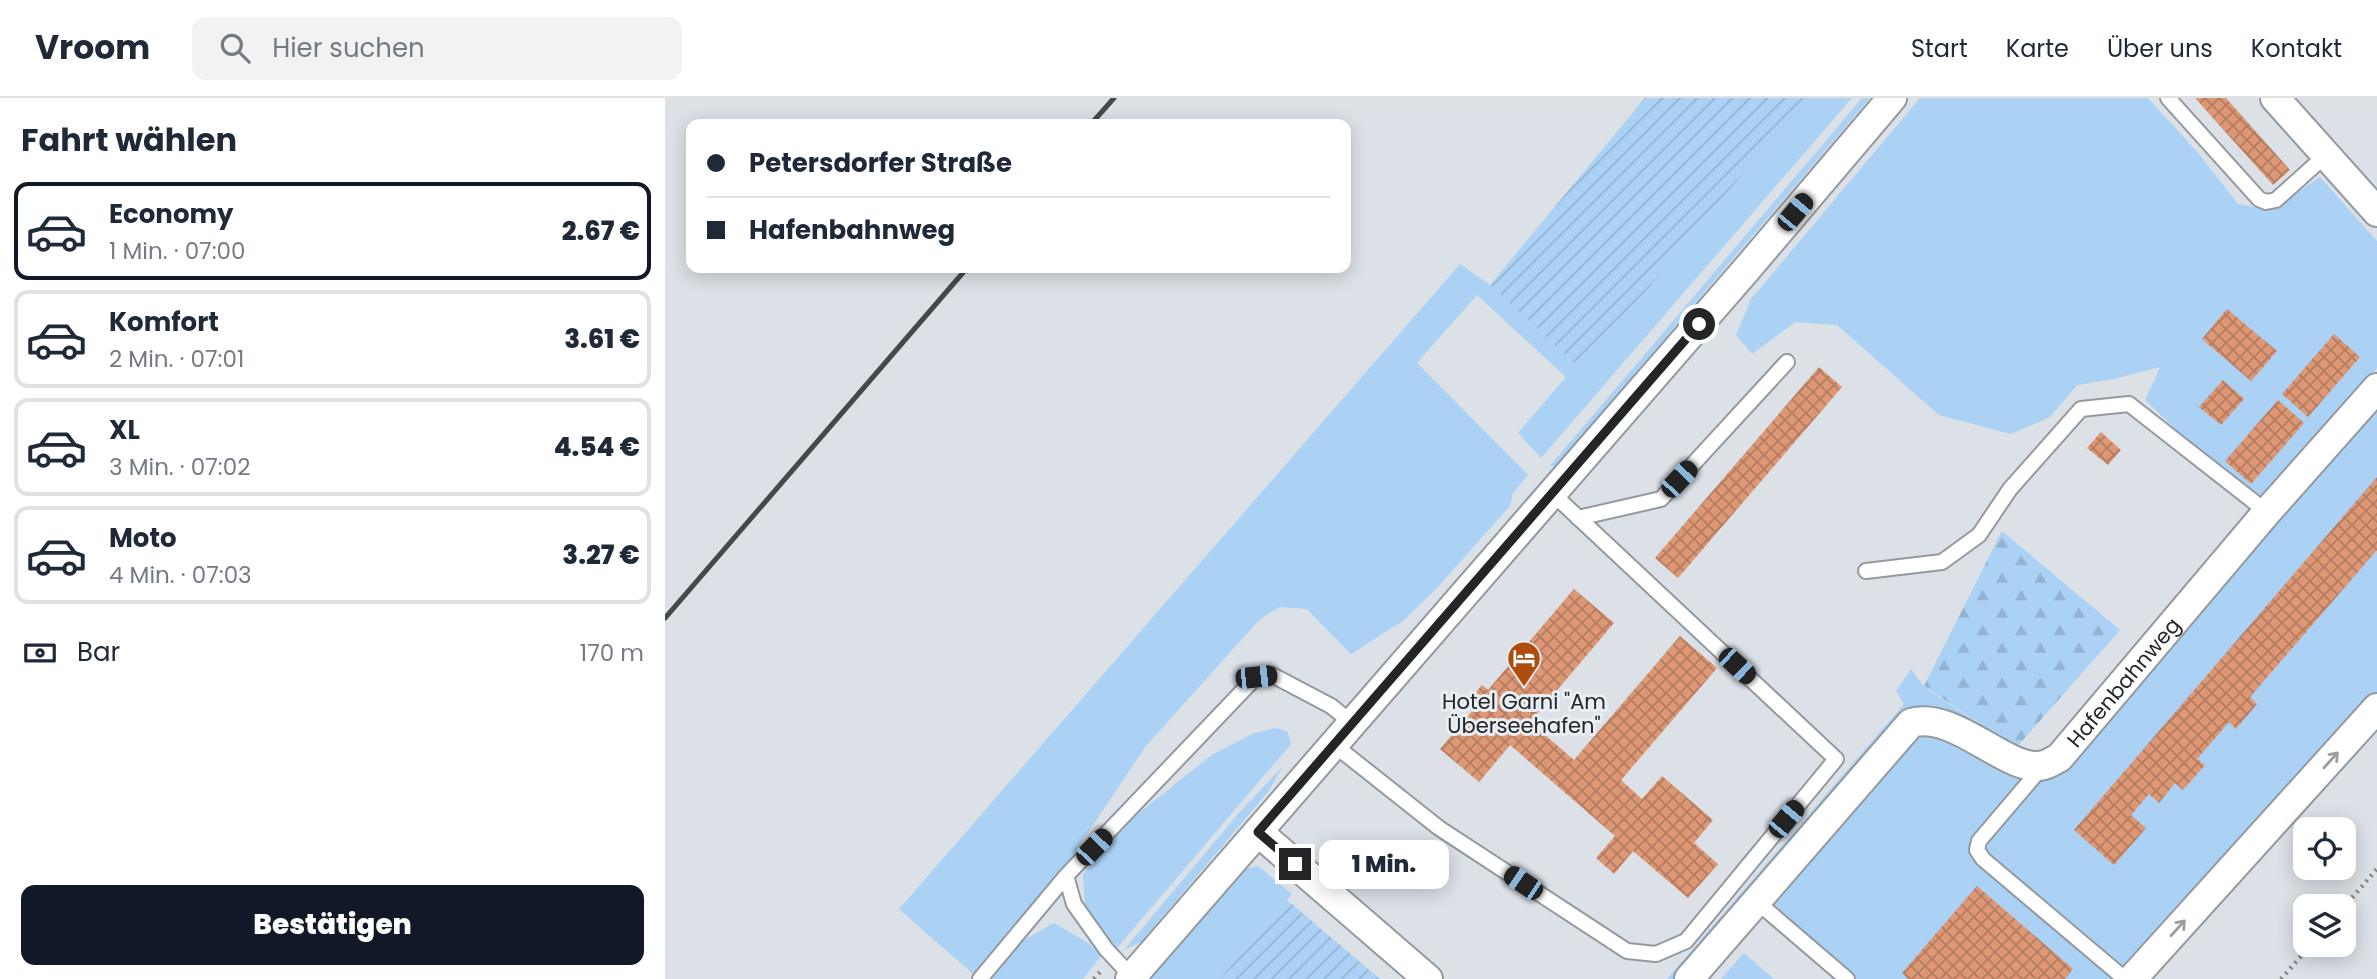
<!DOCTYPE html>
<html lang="de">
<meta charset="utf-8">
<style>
:root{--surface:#fff;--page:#f2f2f3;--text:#1f2937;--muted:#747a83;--line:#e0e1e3;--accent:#111827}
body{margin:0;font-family:Poppins,sans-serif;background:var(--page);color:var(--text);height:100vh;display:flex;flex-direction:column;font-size:26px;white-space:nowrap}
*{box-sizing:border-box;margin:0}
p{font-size:23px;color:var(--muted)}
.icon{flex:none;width:38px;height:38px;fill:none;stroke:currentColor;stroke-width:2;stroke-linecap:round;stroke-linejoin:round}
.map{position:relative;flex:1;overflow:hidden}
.drawer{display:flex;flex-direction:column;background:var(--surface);width:665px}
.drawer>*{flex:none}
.hud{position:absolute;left:21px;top:21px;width:665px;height:154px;border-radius:14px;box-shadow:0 4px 18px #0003;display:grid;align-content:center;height:154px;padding:0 21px;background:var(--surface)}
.tools{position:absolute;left:1628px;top:719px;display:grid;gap:14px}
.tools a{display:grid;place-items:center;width:63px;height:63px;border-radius:14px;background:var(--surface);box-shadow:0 4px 18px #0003;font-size:35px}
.end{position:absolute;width:32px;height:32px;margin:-16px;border:9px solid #232527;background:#fff;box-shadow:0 0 0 4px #fff}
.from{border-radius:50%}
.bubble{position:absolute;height:49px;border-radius:14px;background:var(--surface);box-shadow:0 4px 18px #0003;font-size:23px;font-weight:800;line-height:49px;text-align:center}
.car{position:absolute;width:21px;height:42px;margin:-21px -10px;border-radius:9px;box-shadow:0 0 5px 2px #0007;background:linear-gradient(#222 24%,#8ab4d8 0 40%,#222 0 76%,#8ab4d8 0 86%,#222 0)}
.hud b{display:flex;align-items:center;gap:24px;height:66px;font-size:26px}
.hud b+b{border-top:2px solid var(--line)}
.hud i{width:18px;height:18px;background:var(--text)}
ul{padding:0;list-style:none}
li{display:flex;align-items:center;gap:21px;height:98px;margin:0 14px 10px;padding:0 7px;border:4px solid var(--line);border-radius:14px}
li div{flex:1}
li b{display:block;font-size:26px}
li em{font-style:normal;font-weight:800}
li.on{border-color:var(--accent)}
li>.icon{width:63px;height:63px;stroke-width:1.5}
h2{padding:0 21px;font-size:32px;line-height:84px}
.pay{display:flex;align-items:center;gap:18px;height:77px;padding:0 21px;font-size:26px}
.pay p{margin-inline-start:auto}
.action{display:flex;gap:14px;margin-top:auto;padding:14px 21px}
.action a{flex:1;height:80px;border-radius:14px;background:var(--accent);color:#fff;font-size:28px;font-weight:800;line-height:80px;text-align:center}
header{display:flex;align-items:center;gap:42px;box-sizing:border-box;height:98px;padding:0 35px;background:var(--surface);border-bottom:2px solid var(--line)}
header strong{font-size:33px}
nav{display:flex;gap:38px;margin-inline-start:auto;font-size:24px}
.search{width:490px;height:63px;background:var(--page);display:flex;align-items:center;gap:18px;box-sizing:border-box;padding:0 24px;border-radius:14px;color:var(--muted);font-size:26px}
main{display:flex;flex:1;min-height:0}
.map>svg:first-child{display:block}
</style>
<header>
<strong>Vroom</strong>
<div class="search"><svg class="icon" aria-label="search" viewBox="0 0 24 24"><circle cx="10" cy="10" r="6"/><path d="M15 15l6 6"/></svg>Hier suchen</div>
<nav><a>Start</a><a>Karte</a><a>Über uns</a><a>Kontakt</a></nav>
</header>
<main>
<section class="drawer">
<h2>Fahrt wählen</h2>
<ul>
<li class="on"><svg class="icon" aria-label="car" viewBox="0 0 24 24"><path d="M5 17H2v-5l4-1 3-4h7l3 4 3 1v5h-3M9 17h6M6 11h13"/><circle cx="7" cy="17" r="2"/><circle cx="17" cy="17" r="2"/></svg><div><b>Economy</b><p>1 Min. · 07:00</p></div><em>2.67 €</em></li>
<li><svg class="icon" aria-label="car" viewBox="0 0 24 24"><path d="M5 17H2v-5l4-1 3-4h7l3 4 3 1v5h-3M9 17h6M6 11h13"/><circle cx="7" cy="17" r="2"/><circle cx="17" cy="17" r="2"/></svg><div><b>Komfort</b><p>2 Min. · 07:01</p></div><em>3.61 €</em></li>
<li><svg class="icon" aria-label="car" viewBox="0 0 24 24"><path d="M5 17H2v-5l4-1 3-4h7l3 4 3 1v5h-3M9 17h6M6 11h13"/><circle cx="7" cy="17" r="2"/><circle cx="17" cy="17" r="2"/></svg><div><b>XL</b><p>3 Min. · 07:02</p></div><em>4.54 €</em></li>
<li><svg class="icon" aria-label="car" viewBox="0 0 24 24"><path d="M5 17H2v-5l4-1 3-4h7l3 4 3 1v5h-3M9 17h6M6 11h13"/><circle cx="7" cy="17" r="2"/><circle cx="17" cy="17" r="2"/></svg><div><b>Moto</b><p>4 Min. · 07:03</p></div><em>3.27 €</em></li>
</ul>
<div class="pay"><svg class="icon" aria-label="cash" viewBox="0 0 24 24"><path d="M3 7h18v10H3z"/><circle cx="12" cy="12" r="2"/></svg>Bar<p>170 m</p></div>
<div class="action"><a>Bestätigen</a></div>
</section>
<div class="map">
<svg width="1712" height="881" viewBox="0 0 1712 881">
<defs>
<pattern id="forest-firs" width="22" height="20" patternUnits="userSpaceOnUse" patternTransform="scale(1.75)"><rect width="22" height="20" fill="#abd1f5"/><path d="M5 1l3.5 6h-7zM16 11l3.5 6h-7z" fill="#93b3d2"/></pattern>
<pattern id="garden-furrows" width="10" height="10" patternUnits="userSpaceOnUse" patternTransform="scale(1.75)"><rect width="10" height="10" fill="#abd1f5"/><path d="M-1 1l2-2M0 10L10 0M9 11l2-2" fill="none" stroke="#93b3d2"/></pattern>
<pattern id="building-cross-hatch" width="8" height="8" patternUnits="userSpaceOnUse" patternTransform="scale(1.75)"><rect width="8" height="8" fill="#dd9775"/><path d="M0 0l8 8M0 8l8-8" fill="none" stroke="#b37b60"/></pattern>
</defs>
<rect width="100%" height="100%" fill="#dbe1e7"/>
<path fill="#abd1f5" d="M1141 0H1187L876 360 853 335 901 279 812 197 752 265 863 377 848 395 845 408 771 491 739 522 686 556 642 511 615 509 595 521 481 648 385 791 308 876 234 811 795 166 825 187 916 270Z
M1197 0H1205L891 368H885Z
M1255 0H1483L1533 55 1573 106 1599 111 1623 101 1655 79 1712 143V270L1605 394 1593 400 1524 344 1480 302 1495 269 1449 281 1412 287 1385 319 1346 336 1274 317 1172 227 1130 224 1087 256 1071 237 1086 201Z
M1712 290V610L1467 881H1182L1091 804 1024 881H1002L1239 606 1231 593 1246 571 1259 589 1377 668Z
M611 630 623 634 626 646 452 850 440 837 420 809 418 776 464 723 548 656 589 635Z
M618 668 603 694 476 844 459 852 573 716Z
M593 768 627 796 555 881H480L573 773Z
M389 825 425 846 436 858 418 881H327L357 843Z
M1079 855 1109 881H1056Z"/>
<path fill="url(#forest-firs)" d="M1337 433 1455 532 1351 650 1259 588Z"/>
<path fill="url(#garden-furrows)" d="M980 0H1141L916 271 825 187Z
M622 802 715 881H555Z"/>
<path fill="url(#building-cross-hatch)" d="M1530 0H1561L1625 72 1608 87Z
M1562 211 1612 253 1586 283 1537 241Z
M1669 236 1695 259 1643 319 1617 296Z
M1154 269 1177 289 1013 480 990 460Z
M1558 282 1579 301 1556 327 1534 309Z
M1613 302 1639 325 1586 386 1560 363Z
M1436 334 1456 352 1443 367 1422 350Z
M1712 379V452L1585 599 1592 606 1571 631 1564 624 1532 661 1540 667 1518 692 1510 685 1494 705 1484 696 1466 717 1481 730 1449 767 1409 732Z
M909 491 949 525 865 624 909 662 1015 538 1052 570 956 682 977 701 997 678 1048 722 1029 745 1053 766 1023 800 968 753 949 776 931 760 950 738 845 647 814 684 775 651 807 613 800 607 817 587 823 592Z
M1312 788 1408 871 1400 881H1243L1237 875Z"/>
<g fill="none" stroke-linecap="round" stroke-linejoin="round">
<g stroke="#93999e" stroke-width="18">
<path id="service" d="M1503 0 1594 101 1601 104 1611 102 1661 57
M913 420 996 401 1122 264
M1201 473 1277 464 1314 437 1345 391 1416 311 1464 306 1602 414
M668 646 774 730 962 853 991 856 1021 843 1171 661 887 395
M1377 669 1314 743 1312 752 1318 761 1460 881
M1091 803 1182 881
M467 879 441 851 409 806 401 778 591 579 607 577 666 608 687 625
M315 881 401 778"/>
</g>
<g stroke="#93999e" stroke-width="32">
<g id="minor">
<path d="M1610 0 1712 114"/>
<path d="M593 734 763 881"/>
<path d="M465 881 1081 172 1227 0"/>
<path id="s1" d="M1024 881 1246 625C1291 612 1344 677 1379 667 1384 666 1389 662 1394 660L1602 414 1712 290"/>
<path d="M1467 881 1712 610"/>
</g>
</g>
<path stroke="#7d8185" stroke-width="4.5" stroke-dasharray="2 5" stroke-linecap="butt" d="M1678 810 1712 771
M429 881 436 873
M1616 881 1646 847"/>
<use href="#service" stroke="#fff" stroke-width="14"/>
<use href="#minor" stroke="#fff" stroke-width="28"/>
<path stroke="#46494c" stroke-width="5" d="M426 26 449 0
M0 520 302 170"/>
</g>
<defs><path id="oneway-shaft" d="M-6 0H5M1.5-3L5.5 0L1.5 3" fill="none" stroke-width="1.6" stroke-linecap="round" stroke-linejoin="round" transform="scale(1.75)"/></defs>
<g stroke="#9c9d9e">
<use href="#oneway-shaft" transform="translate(1666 662) rotate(-48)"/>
<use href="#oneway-shaft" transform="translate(1513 830) rotate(-48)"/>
</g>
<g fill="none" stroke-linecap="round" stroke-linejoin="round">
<path stroke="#232527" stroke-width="9" d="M630 766 593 734 1034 226"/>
</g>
<defs>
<g id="hotel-pin" transform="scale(1.75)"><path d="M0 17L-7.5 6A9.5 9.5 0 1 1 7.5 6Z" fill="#af4d0e" stroke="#e9eef4"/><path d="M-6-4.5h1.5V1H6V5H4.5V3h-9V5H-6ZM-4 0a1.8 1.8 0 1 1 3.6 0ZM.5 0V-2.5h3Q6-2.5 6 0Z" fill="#fff"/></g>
</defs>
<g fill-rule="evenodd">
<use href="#hotel-pin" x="859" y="560"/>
</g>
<g text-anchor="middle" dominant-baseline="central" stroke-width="6" stroke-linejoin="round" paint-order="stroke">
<g font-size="21" fill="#232527" stroke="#e9eef4">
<text stroke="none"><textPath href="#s1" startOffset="598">Hafenbahnweg</textPath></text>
</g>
<g font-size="21" fill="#232527" stroke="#e9eef4">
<text x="859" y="603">Hotel Garni "Am<tspan x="859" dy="24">Überseehafen"</tspan></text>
</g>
</g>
</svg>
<div class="tools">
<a><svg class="icon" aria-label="locate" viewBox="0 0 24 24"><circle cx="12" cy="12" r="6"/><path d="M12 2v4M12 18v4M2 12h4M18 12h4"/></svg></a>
<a><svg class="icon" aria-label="layers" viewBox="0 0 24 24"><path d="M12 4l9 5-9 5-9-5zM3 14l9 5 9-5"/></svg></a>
</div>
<i class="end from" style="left:1034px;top:226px"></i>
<i class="end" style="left:630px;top:766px"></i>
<div class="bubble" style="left:654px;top:742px;width:130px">1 Min.</div>
<i class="car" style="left:1130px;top:114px;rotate:40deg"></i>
<i class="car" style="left:1014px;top:381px;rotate:43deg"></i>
<i class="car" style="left:1072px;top:568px;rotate:133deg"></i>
<i class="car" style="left:591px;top:579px;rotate:84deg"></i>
<i class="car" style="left:1121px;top:721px;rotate:40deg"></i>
<i class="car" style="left:429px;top:749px;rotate:44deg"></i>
<i class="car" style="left:858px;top:785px;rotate:304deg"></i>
<div class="hud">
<b><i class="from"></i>Petersdorfer Straße</b>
<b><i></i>Hafenbahnweg</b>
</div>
</div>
</main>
